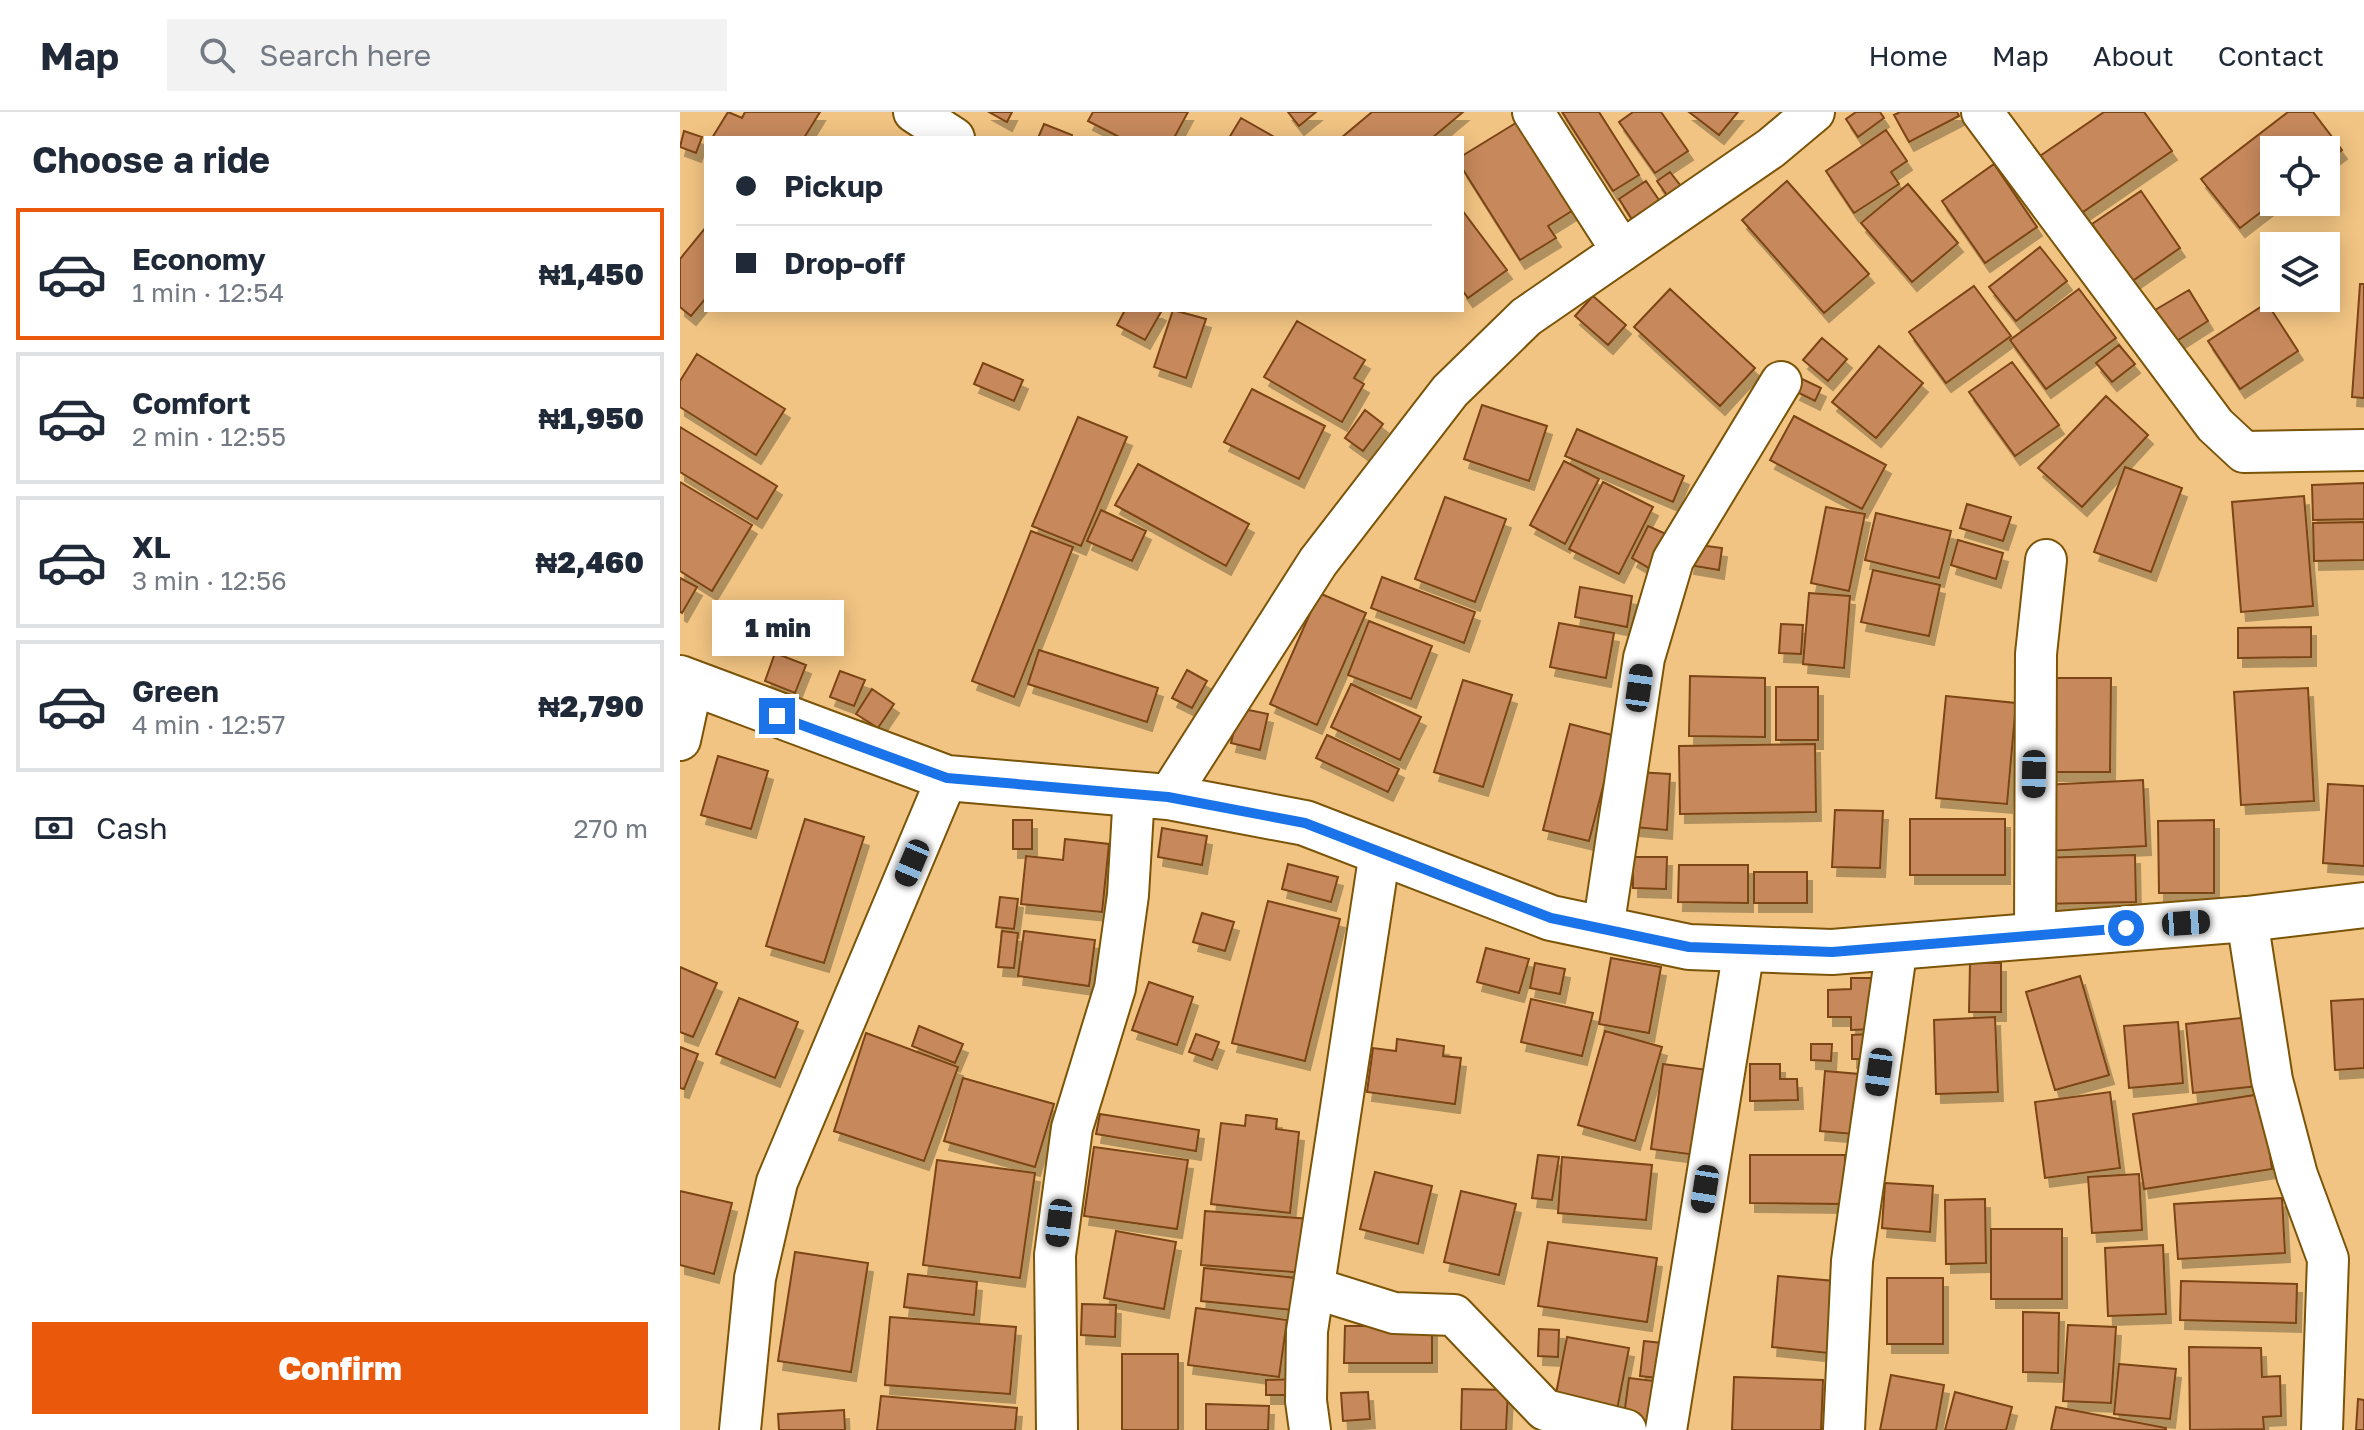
<!DOCTYPE html>
<meta charset="utf-8">
<style>
:root{--surface:#fff;--page:#f2f2f3;--text:#1f2937;--muted:#747a83;--line:#e0e1e3;--accent:#ea580c}
body{margin:0;font-family:"Golos Text",sans-serif;background:var(--page);color:var(--text);height:100vh;display:flex;flex-direction:column;font-size:30px;white-space:nowrap}
*{box-sizing:border-box;margin:0}
p{font-size:26px;color:var(--muted)}
.icon{flex:none;width:44px;height:44px;fill:none;stroke:currentColor;stroke-width:2;stroke-linecap:round;stroke-linejoin:round}
.map{position:relative;flex:1;overflow:hidden}
.sheet{display:flex;flex-direction:column;background:var(--surface);width:680px}
.sheet>*{flex:none}
.banner{position:absolute;left:24px;top:24px;width:760px;height:176px;border-radius:0px;box-shadow:0 4px 20px #0003;display:grid;align-content:center;height:176px;padding:0 32px;background:var(--surface)}
.buttons{position:absolute;left:1580px;top:24px;display:grid;gap:16px}
.buttons a{display:grid;place-items:center;width:80px;height:80px;border-radius:0px;background:var(--surface);box-shadow:0 4px 20px #0003;font-size:40px}
.end{position:absolute;width:36px;height:36px;margin:-18px;border:10px solid #1a73e8;background:#fff;box-shadow:0 0 0 4px #fff}
.from{border-radius:50%}
.bubble{position:absolute;height:56px;border-radius:0px;background:var(--surface);box-shadow:0 4px 20px #0003;font-size:26px;font-weight:800;line-height:56px;text-align:center}
.car{position:absolute;width:24px;height:48px;margin:-24px -12px;border-radius:10px;box-shadow:0 0 6px 2px #0007;background:linear-gradient(#222 24%,#8ab4d8 0 40%,#222 0 76%,#8ab4d8 0 86%,#222 0)}
.banner b{display:flex;align-items:center;gap:28px;height:76px;font-size:30px}
.banner b+b{border-top:2px solid var(--line)}
.banner i{width:20px;height:20px;background:var(--text)}
ul{padding:0;list-style:none}
li{display:flex;align-items:center;gap:24px;height:132px;margin:0 16px 12px;padding:0 16px;border:4px solid var(--line);border-radius:0px}
li div{flex:1}
li b{display:block;font-size:30px}
li em{font-style:normal;font-weight:800}
li.active{border-color:var(--accent)}
li>.icon{width:72px;height:72px;stroke-width:1.5}
h2{padding:0 32px;font-size:36px;line-height:96px}
.pay{display:flex;align-items:center;gap:20px;height:88px;padding:0 32px;font-size:30px}
.pay p{margin-inline-start:auto}
.cta{display:flex;gap:16px;margin-top:auto;padding:16px 32px}
.cta a{flex:1;height:92px;border-radius:0px;background:var(--accent);color:#fff;font-size:32px;font-weight:800;line-height:92px;text-align:center}
header{display:flex;align-items:center;gap:48px;box-sizing:border-box;height:112px;padding:0 40px;background:var(--surface);border-bottom:2px solid var(--line)}
header strong{font-size:38px}
nav{display:flex;gap:44px;margin-inline-start:auto;font-size:28px}
.search{width:560px;height:72px;background:var(--page);display:flex;align-items:center;gap:20px;box-sizing:border-box;padding:0 28px;border-radius:0px;color:var(--muted);font-size:30px}
main{display:flex;flex:1;min-height:0}
.map>svg:first-child{display:block}
</style>
<header>
<strong>Map</strong>
<div class="search"><svg class="icon" aria-label="search" viewBox="0 0 24 24"><circle cx="10" cy="10" r="6"/><path d="M15 15l6 6"/></svg>Search here</div>
<nav><a>Home</a><a>Map</a><a>About</a><a>Contact</a></nav>
</header>
<main>
<section class="sheet">
<h2>Choose a ride</h2>
<ul>
<li class="active"><svg class="icon" aria-label="car" viewBox="0 0 24 24"><path d="M5 17H2v-5l4-1 3-4h7l3 4 3 1v5h-3M9 17h6M6 11h13"/><circle cx="7" cy="17" r="2"/><circle cx="17" cy="17" r="2"/></svg><div><b>Economy</b><p>1 min · 12:54</p></div><em>₦1,450</em></li>
<li><svg class="icon" aria-label="car" viewBox="0 0 24 24"><path d="M5 17H2v-5l4-1 3-4h7l3 4 3 1v5h-3M9 17h6M6 11h13"/><circle cx="7" cy="17" r="2"/><circle cx="17" cy="17" r="2"/></svg><div><b>Comfort</b><p>2 min · 12:55</p></div><em>₦1,950</em></li>
<li><svg class="icon" aria-label="car" viewBox="0 0 24 24"><path d="M5 17H2v-5l4-1 3-4h7l3 4 3 1v5h-3M9 17h6M6 11h13"/><circle cx="7" cy="17" r="2"/><circle cx="17" cy="17" r="2"/></svg><div><b>XL</b><p>3 min · 12:56</p></div><em>₦2,460</em></li>
<li><svg class="icon" aria-label="car" viewBox="0 0 24 24"><path d="M5 17H2v-5l4-1 3-4h7l3 4 3 1v5h-3M9 17h6M6 11h13"/><circle cx="7" cy="17" r="2"/><circle cx="17" cy="17" r="2"/></svg><div><b>Green</b><p>4 min · 12:57</p></div><em>₦2,790</em></li>
</ul>
<div class="pay"><svg class="icon" aria-label="cash" viewBox="0 0 24 24"><path d="M3 7h18v10H3z"/><circle cx="12" cy="12" r="2"/></svg>Cash<p>270 m</p></div>
<div class="cta"><a>Confirm</a></div>
</section>
<div class="map">
<svg width="1684" height="1318" viewBox="0 0 1684 1318">
<defs>
<filter id="shadow"><feDropShadow dx="5" dy="9" stdDeviation="0" flood-color="#0004"/></filter>
</defs>
<rect width="100%" height="100%" fill="#f1c483"/>
<path fill="#c7895c" stroke="#7c4414" stroke-width="2" filter="url(#shadow)" d="M48 0 62 6 65 0H140L124 26H32Z
M309 0H332L327 10Z
M413 0H508L494 26H441L408 9Z
M608 0H636L619 14Z
M692 0H783L752 26H661Z
M882 0H919L959 63 933 79Z
M953 0H981L1008 39 975 61 939 10Z
M1009 0H1058L1039 23Z
M1176 0H1200L1204 6 1178 25 1166 7Z
M1220 0H1277L1279 4 1229 30 1214 3Z
M1424 0H1464L1492 39 1400 102 1360 44Z
M1608 0H1633L1662 38 1646 50V38H1594V90L1560 116 1521 67Z
M561 6 596 26H549Z
M839 9 895 97 868 114 876 126 840 148 782 56V44Z
M364 12 392 23 391 26H358Z
M1206 18 1227 49 1211 60 1219 72 1174 101 1146 59Z
M4 19 22 25 16 41 0 35Z
M1314 52 1357 115 1305 151 1262 89Z
M990 60 1004 78 991 89 977 69Z
M966 69 981 91 953 109 939 87Z
M1107 69 1189 162 1144 201 1062 108Z
M1228 72 1278 131 1232 170 1181 111Z
M1461 79 1500 136 1451 170 1412 112Z
M782 98 827 158 788 186 782 178Z
M26 115V186L11 204 0 195V147Z
M1360 135 1387 169 1336 209 1309 175Z
M1680 172H1684V286L1672 285Z
M1294 174 1331 224 1266 271 1229 220Z
M990 177 1075 256 1040 294 954 215Z
M1399 177 1436 226 1366 277 1330 228Z
M1509 178 1528 209 1495 230 1475 198Z
M913 184 946 213 928 233 895 204Z
M1587 191 1618 239 1560 277 1528 229Z
M445 198H477L481 200 465 228 437 213Z
M493 198 526 207 506 266 474 255Z
M617 209 685 248 674 266 684 272 662 310 584 265Z
M1142 226 1167 247 1148 269 1123 248Z
M1439 233 1455 252 1432 270 1416 251Z
M1199 234 1243 271 1196 326 1152 290Z
M17 242 105 297 76 343 0 295V269Z
M1332 250 1379 313 1335 344 1289 280Z
M303 251 343 268 334 289 294 272Z
M1122 267 1141 276 1135 289 1115 279Z
M572 277 645 314 619 367 544 330Z
M1426 284 1468 323 1402 395 1358 356Z
M802 293 867 314 849 369 784 347Z
M685 298 703 312 683 339 665 326Z
M1114 304 1206 353 1182 397 1090 348Z
M398 305 447 325 401 434 352 414Z
M0 315 97 374 77 407 0 360Z
M897 317 1004 364 993 390 885 344Z
M884 349 919 367 885 432 850 413Z
M458 352 569 412 546 454 435 393Z
M1445 355 1502 376 1471 460 1414 440Z
M0 370 72 413 32 479 0 459Z
M923 370 973 395 939 462 889 437Z
M1684 371V407L1633 408 1632 373Z
M1624 384 1633 494 1561 500 1552 390Z
M765 385 826 407 795 490 735 467Z
M1287 392 1331 405 1323 429 1280 416Z
M1146 395 1185 402 1169 479 1131 471Z
M421 398 466 419 452 449 407 429Z
M1196 401 1271 419 1259 466 1185 448Z
M1684 410V448L1634 449 1633 411Z
M968 414 986 422 969 456 952 446Z
M351 419 393 435 334 585 292 569Z
M1278 428 1323 441 1316 467 1271 453Z
M1012 432 1042 436 1039 458 1009 453Z
M1193 458 1260 473 1249 524 1181 510Z
M702 465 795 500 784 531 691 496Z
M0 466 17 475 2 501 0 500Z
M900 475 952 484 947 515 895 505Z
M639 481 686 501 637 613 590 592Z
M1129 481 1170 484 1164 556 1123 552Z
M689 509 752 534 731 587 668 563Z
M879 511 934 521 926 566 870 555Z
M1101 512 1123 513 1121 542 1099 541Z
M1631 515V545L1558 546V516Z
M359 538 478 576 467 610 348 572Z
M95 541 126 553 115 581 85 569Z
M507 558 527 569 512 596 492 586Z
M160 559 185 568 174 594 150 585Z
M1010 564 1085 566V625L1009 624Z
M1366 566H1431L1430 660H1366Z
M783 568 832 583 803 675 754 660Z
M671 572 741 605 720 648 651 615Z
M1096 575H1138V628H1096Z
M1628 576 1634 689 1561 693 1554 580Z
M192 577 214 592 198 616 176 602Z
M1266 584 1336 591 1327 692 1256 686Z
M559 596 588 602 580 638 551 631Z
M890 612 936 624 909 729 863 718Z
M647 623 719 657 708 680 636 646Z
M1135 632 1136 700 1000 702 999 634Z
M38 644 88 659 71 717 21 703Z
M957 660 990 662 987 718 954 715Z
M1463 668 1466 734 1365 739 1362 673Z
M1648 672 1684 674V754L1643 751Z
M1155 698 1203 699 1200 756 1152 755Z
M125 707 184 725 144 851 86 834Z
M1230 707H1325V763H1230Z
M333 708H352V737H333Z
M1534 708V781H1479L1478 709Z
M482 716 527 724 522 753 478 745Z
M385 727 429 732 422 800 341 792 346 744 383 748Z
M1455 743 1456 790 1359 792 1358 746Z
M953 745H987L986 777 953 776Z
M608 752 658 765 651 790 602 777Z
M999 753H1068V791L998 790Z
M1074 760H1127V791H1074Z
M320 785 338 787 334 817 316 815Z
M588 789 660 807 625 949 552 931Z
M522 801 554 810 545 839 513 830Z
M322 819 338 821 334 856 318 855Z
M344 819 415 828 409 874 338 864Z
M806 836 849 847 839 881 797 870Z
M931 846 981 855 969 921 919 912Z
M855 851 885 857 880 882 850 876Z
M1290 851H1321V900H1289Z
M0 855 37 871 13 925 0 920Z
M1400 864 1429 963 1375 978 1346 880Z
M1171 866H1194V917L1171 918V905H1148V878L1171 877Z
M469 870 513 885 497 933 452 918Z
M59 886 118 910 95 966 36 942Z
M851 887 913 901 902 944 841 930Z
M1684 887V956L1655 958 1651 889Z
M1315 905 1318 980 1256 982 1254 908Z
M1570 905 1578 974 1513 981 1506 912Z
M1498 910 1503 971 1449 976 1444 914Z
M239 914 283 932 275 951 232 934Z
M925 919 982 935 955 1029 898 1013Z
M186 921 278 955 244 1049 154 1019Z
M516 922 539 930 532 948 509 940Z
M1189 922 1190 947H1172V923Z
M717 927 764 934 763 944 781 946 775 992 687 980 693 936 716 939Z
M1131 932H1152L1151 949 1131 948Z
M0 935 18 942 4 977 0 976Z
M983 952 1028 958 1016 1043 971 1037Z
M1070 952H1100V967H1117L1118 988 1070 989Z
M1145 959 1179 962 1174 1022 1140 1019Z
M283 966 374 992 355 1055 264 1029Z
M1430 980 1440 1056 1365 1066 1355 990Z
M1581 982 1592 1057 1464 1077 1453 1002Z
M420 1002 519 1018 516 1039 416 1022Z
M566 1003 597 1007 596 1017 619 1020 610 1101 531 1092 541 1011 565 1014Z
M414 1035 508 1048 497 1117 404 1104Z
M858 1043 879 1045 872 1088 852 1086Z
M1070 1043H1165V1092L1070 1091Z
M882 1045 972 1053 966 1108 878 1101Z
M257 1048 355 1061 340 1166 243 1153Z
M695 1060 752 1074 738 1132 680 1117Z
M1459 1062 1462 1118 1412 1121 1408 1065Z
M1205 1071 1253 1074 1250 1120 1202 1116Z
M0 1079 52 1091 34 1162 0 1153Z
M781 1079 836 1092 819 1163 764 1150Z
M1602 1086 1605 1141 1498 1147 1494 1092Z
M1305 1087 1306 1151 1266 1152 1265 1088Z
M525 1099 631 1107 626 1161 521 1153Z
M1311 1117H1382V1187H1311Z
M436 1119 496 1130 484 1197 424 1186Z
M868 1130 977 1146 967 1210 858 1194Z
M1483 1133 1486 1202 1428 1204 1425 1136Z
M115 1140 188 1151 171 1260 98 1249Z
M524 1156 616 1166 613 1198 521 1189Z
M228 1162 297 1170 294 1203 224 1195Z
M1098 1164 1155 1169 1148 1241 1092 1235Z
M1207 1166H1263V1232H1207Z
M1501 1169 1617 1172 1616 1211 1500 1208Z
M402 1192 436 1193 435 1225 401 1223Z
M516 1196 607 1208 599 1265 508 1253Z
M1343 1200 1379 1201 1378 1261 1343 1260Z
M210 1205 336 1215 330 1282 205 1273Z
M1388 1213 1436 1215 1431 1291 1383 1289Z
M665 1214H752V1251H664Z
M859 1217 879 1218 878 1245 858 1244Z
M887 1225 949 1236 936 1303 874 1292Z
M964 1229 991 1232 987 1267 960 1264Z
M1509 1235 1581 1236 1582 1265 1600 1264 1601 1304 1583 1305 1584 1317 1510 1318Z
M442 1242H498V1318H442Z
M1439 1252 1496 1257 1490 1307 1434 1302Z
M1211 1263 1264 1273 1256 1318H1200Z
M1054 1265 1143 1268 1141 1318H1052Z
M949 1266 974 1269 968 1315 943 1311Z
M624 1267V1283H586V1268Z
M782 1277 828 1278 826 1318H781Z
M688 1280 690 1307 663 1309 661 1281Z
M1275 1280 1332 1295 1326 1318H1265Z
M201 1284 337 1296 335 1318H197Z
M1678 1287 1684 1288V1318H1676Z
M526 1292 589 1294 588 1318H526Z
M1376 1295 1486 1316V1318H1371Z
M164 1298 165 1318H99L98 1302Z"/>
<g fill="none" stroke-linecap="round" stroke-linejoin="round">
<g stroke="#7b5408" stroke-width="44">
<path id="street" d="M234 0 274 26
M853 0 942 139
M1302 0 1535 313 1564 340 1684 338
M0 628 12 573
M488 685 638 450 770 279 846 205 1091 36 1134 0
M1567 807 1592 968 1617 1063 1648 1147 1642 1318
M923 817 964 546 993 448 1101 270
M1355 823 1356 542 1366 448
M634 1176 714 1201 774 1203 865 1298 946 1318
M60 1318 75 1166 97 1070 267 666
M377 1318 375 1143 392 1016 435 876 448 783 454 681
M630 1318 626 1289 627 1219 700 740
M986 1318 1064 837
M1164 1318 1172 1149 1217 834"/>
</g>
<g stroke="#7b5408" stroke-width="48">
<path id="secondary" d="M0 566 267 666 488 685 625 711 871 806 1009 835 1152 840 1567 807 1684 793"/>
</g>
<use href="#street" stroke="#fff" stroke-width="40"/>
<use href="#secondary" stroke="#fff" stroke-width="44"/>
</g>
<g fill="none" stroke-linecap="round" stroke-linejoin="round">
<path stroke="#1a73e8" stroke-width="10" d="M97 604 267 666 488 685 625 711 871 806 1009 835 1152 840 1446 816"/>
</g>
</svg>
<div class="buttons">
<a><svg class="icon" aria-label="locate" viewBox="0 0 24 24"><circle cx="12" cy="12" r="6"/><path d="M12 2v4M12 18v4M2 12h4M18 12h4"/></svg></a>
<a><svg class="icon" aria-label="layers" viewBox="0 0 24 24"><path d="M12 4l9 5-9 5-9-5zM3 14l9 5 9-5"/></svg></a>
</div>
<i class="end from" style="left:1446px;top:816px"></i>
<i class="end" style="left:97px;top:604px"></i>
<div class="bubble" style="left:32px;top:488px;width:132px">1 min</div>
<i class="car" style="left:959px;top:576px;rotate:8deg"></i>
<i class="car" style="left:1354px;top:662px;rotate:181deg"></i>
<i class="car" style="left:232px;top:751px;rotate:203deg"></i>
<i class="car" style="left:1506px;top:811px;rotate:86deg"></i>
<i class="car" style="left:1199px;top:960px;rotate:188deg"></i>
<i class="car" style="left:1025px;top:1077px;rotate:189deg"></i>
<i class="car" style="left:379px;top:1111px;rotate:187deg"></i>
<div class="banner">
<b><i class="from"></i>Pickup</b>
<b><i></i>Drop-off</b>
</div>
</div>
</main>
